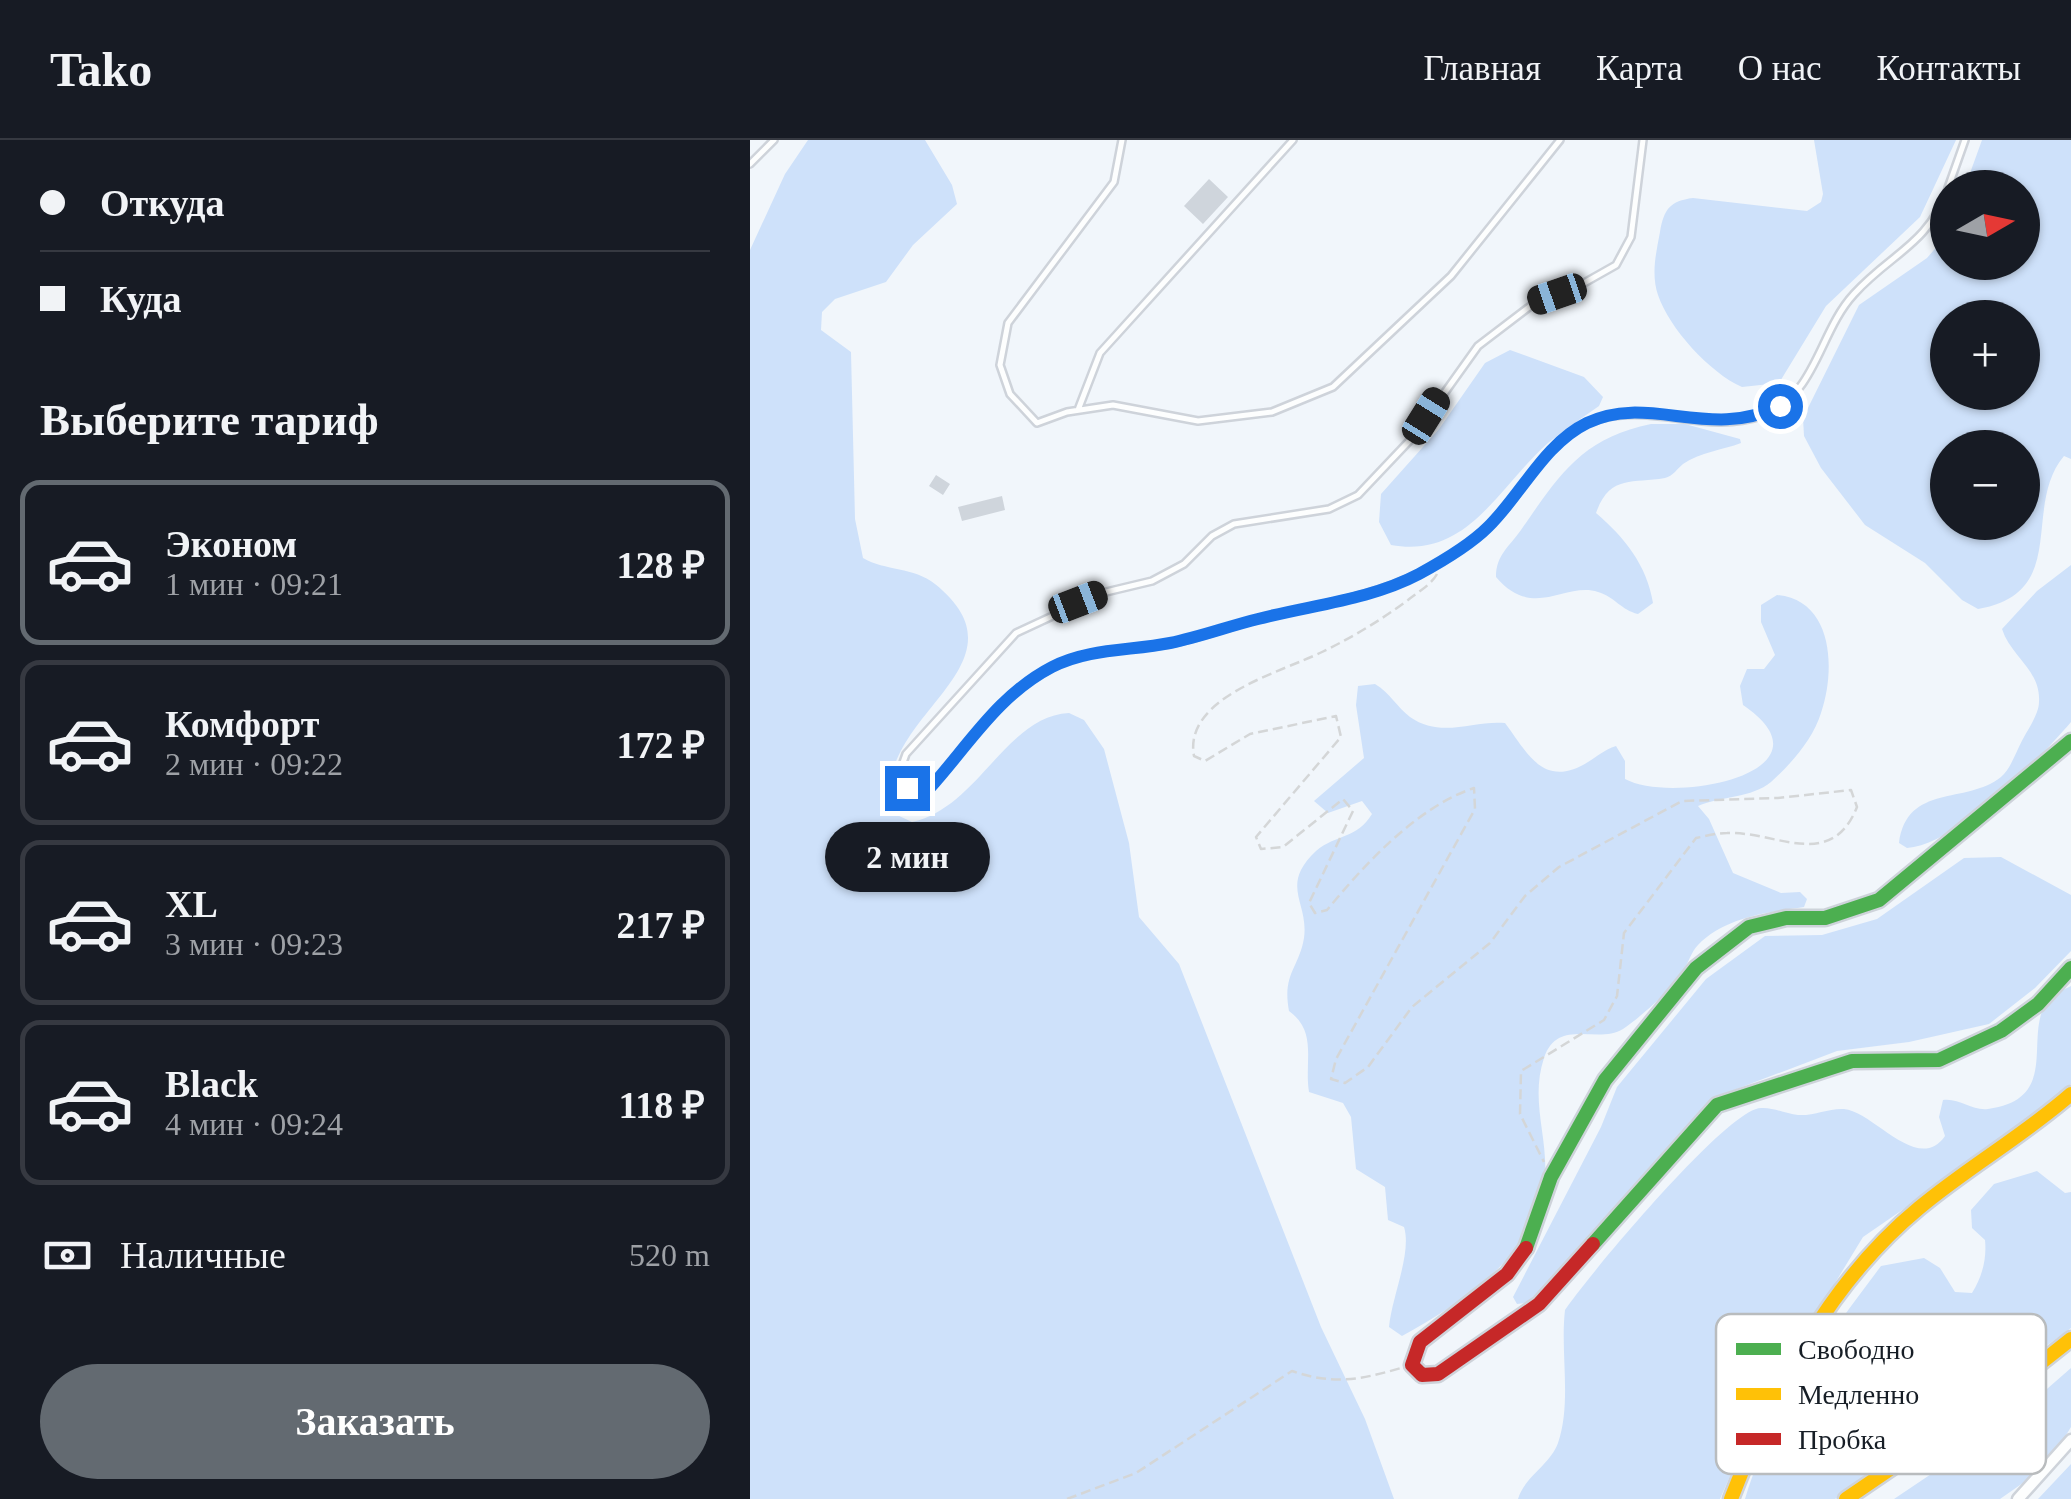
<!DOCTYPE html>
<html lang="ru">
<meta charset="utf-8">
<style>
:root{--surface:#171b24;--page:#20242c;--text:#f1f3f6;--muted:#9ea1a6;--line:#363941;--accent:#636a71}
body{margin:0;font-family:"Times New Roman",serif;background:var(--page);color:var(--text);height:100vh;display:flex;flex-direction:column;font-size:38px;white-space:nowrap}
*{box-sizing:border-box;margin:0}
p{font-size:32px;color:var(--muted)}
.icon{flex:none;width:55px;height:55px;fill:none;stroke:currentColor;stroke-width:2;stroke-linecap:round;stroke-linejoin:round}
.map{position:relative;flex:1;overflow:hidden}
.side{display:flex;flex-direction:column;background:var(--surface);width:750px}
.side>*{flex:none}
.top-card{display:grid;align-content:center;height:220px;padding:0 40px;background:var(--surface)}
.needle{width:65px;rotate:81deg}
.controls{position:absolute;left:1180px;top:30px;display:grid;gap:20px}
.controls a{display:grid;place-items:center;width:110px;height:110px;border-radius:50%;background:var(--surface);box-shadow:0 2px 8px #0004;font-size:50px}
.end{position:absolute;width:45px;height:45px;margin:-22px;border:12px solid #1a73e8;background:#fff;box-shadow:0 0 0 5px #fff}
.from{border-radius:50%}
.bubble{position:absolute;height:70px;border-radius:35px;background:var(--surface);box-shadow:0 2px 8px #0004;font-size:32px;font-weight:700;line-height:70px;text-align:center}
.car{position:absolute;width:30px;height:60px;margin:-30px -15px;border-radius:12px;box-shadow:0 0 8px 2px #0007;background:linear-gradient(#222 24%,#8ab4d8 0 40%,#222 0 76%,#8ab4d8 0 86%,#222 0)}
.top-card b{display:flex;align-items:center;gap:35px;height:95px;font-size:38px}
.top-card b+b{border-top:2px solid var(--line)}
.top-card i{width:25px;height:25px;background:var(--text)}
ul{padding:0;list-style:none}
li{display:flex;align-items:center;gap:30px;height:165px;margin:0 20px 15px;padding:0 20px;border:5px solid var(--line);border-radius:20px}
li div{flex:1}
li b{display:block;font-size:38px}
li em{font-style:normal;font-weight:700}
li.on{border-color:var(--accent)}
li>.icon{width:90px;height:90px;stroke-width:1.5}
h2{padding:0 40px;font-size:45px;line-height:120px}
.pay{display:flex;align-items:center;gap:25px;height:110px;padding:0 40px;font-size:38px}
.pay p{margin-inline-start:auto}
.cta{display:flex;gap:20px;margin-top:auto;padding:20px 40px}
.cta a{flex:1;height:115px;border-radius:60px;background:var(--accent);color:#fff;font-size:40px;font-weight:700;line-height:115px;text-align:center}
header{display:flex;align-items:center;gap:60px;box-sizing:border-box;height:140px;padding:0 50px;background:var(--surface);border-bottom:2px solid var(--line)}
header strong{font-size:48px}
nav{display:flex;gap:55px;margin-inline-start:auto;font-size:35px}
main{display:flex;flex:1;min-height:0}
.map>svg:first-child{display:block}
</style>
<header>
<strong>Tako</strong>
<nav><a>Главная</a><a>Карта</a><a>О нас</a><a>Контакты</a></nav>
</header>
<main>
<section class="side">
<div class="top-card">
<b><i class="from"></i>Откуда</b>
<b><i></i>Куда</b>
</div>
<h2>Выберите тариф</h2>
<ul>
<li class="on"><svg class="icon" aria-label="car" viewBox="0 0 24 24"><path d="M5 17H2v-5l4-1 3-4h7l3 4 3 1v5h-3M9 17h6M6 11h13"/><circle cx="7" cy="17" r="2"/><circle cx="17" cy="17" r="2"/></svg><div><b>Эконом</b><p>1 мин · 09:21</p></div><em>128 ₽</em></li>
<li><svg class="icon" aria-label="car" viewBox="0 0 24 24"><path d="M5 17H2v-5l4-1 3-4h7l3 4 3 1v5h-3M9 17h6M6 11h13"/><circle cx="7" cy="17" r="2"/><circle cx="17" cy="17" r="2"/></svg><div><b>Комфорт</b><p>2 мин · 09:22</p></div><em>172 ₽</em></li>
<li><svg class="icon" aria-label="car" viewBox="0 0 24 24"><path d="M5 17H2v-5l4-1 3-4h7l3 4 3 1v5h-3M9 17h6M6 11h13"/><circle cx="7" cy="17" r="2"/><circle cx="17" cy="17" r="2"/></svg><div><b>XL</b><p>3 мин · 09:23</p></div><em>217 ₽</em></li>
<li><svg class="icon" aria-label="car" viewBox="0 0 24 24"><path d="M5 17H2v-5l4-1 3-4h7l3 4 3 1v5h-3M9 17h6M6 11h13"/><circle cx="7" cy="17" r="2"/><circle cx="17" cy="17" r="2"/></svg><div><b>Black</b><p>4 мин · 09:24</p></div><em>118 ₽</em></li>
</ul>
<div class="pay"><svg class="icon" aria-label="cash" viewBox="0 0 24 24"><path d="M3 7h18v10H3z"/><circle cx="12" cy="12" r="2"/></svg>Наличные<p>520 m</p></div>
<div class="cta"><a>Заказать</a></div>
</section>
<div class="map">
<svg width="1321" height="1359" viewBox="0 0 1321 1359">
<rect width="100%" height="100%" fill="#f1f6fb"/>
<path fill="#cee1fa" fill-rule="evenodd" d="M58 0H175L202 45 207 64 163 105 136 142 85 159 72 172 71 190 101 212 105 379 113 418C135 431 164 427 185 444 289 528 111 579 145 674L162 682C228 668 256 576 319 573L334 580 354 609 379 703 389 777 429 824 571 1187 615 1279 644 1359H0V110L35 34Z
M1064 0H1206L1170 77 1076 166 1029 243 992 247C960 233 919 188 908 155 901 134 906 113 910 92 914 69 920 61 943 58L1057 71 1071 62 1073 54Z
M1232 0H1321V319L1314 316C1271 367 1321 453 1228 469L1212 460 1175 423 1115 385 1071 328 1054 296 1053 278 1109 165 1177 118 1197 95 1198 122H1272V48L1215 47ZM1198 178H1272V252H1198ZM1198 308H1272V382H1198Z
M760 210 834 237 853 257 849 266C832 278 814 290 798 303 748 347 718 419 641 405L629 382 631 354 689 289 735 223Z
M901 284H935L990 299 991 303C973 310 950 312 933 324 927 329 923 336 915 338 882 344 860 334 846 373 874 397 897 425 903 463L888 474C871 470 865 457 848 452 816 441 783 481 746 437 746 415 759 407 771 390 809 335 832 298 901 284Z
M1321 425V582C1288 621 1207 704 1157 708L1149 703C1157 643 1216 665 1251 637 1261 629 1267 609 1274 597 1279 588 1289 573 1289 562 1291 530 1261 517 1252 489L1287 451Z
M1027 455C1083 460 1086 529 1071 573 1063 599 1041 624 1021 642 1002 658 971 656 948 666L959 679 983 733 1031 753 1050 752 1057 759 1054 767C1019 772 975 777 948 805 941 812 939 822 933 831 921 850 892 876 873 889 848 905 808 877 794 918 780 960 798 996 795 1038 790 1112 711 1164 652 1196L639 1187C642 1156 662 1113 654 1087L638 1080 635 1047 606 1029 601 977 593 963 559 952C554 921 568 892 539 871 532 834 549 828 554 798 559 762 529 746 566 711 586 694 607 699 622 674L612 661 578 673 564 661 614 618 606 565 608 546 625 544C640 553 647 567 660 577 691 599 724 580 755 583 777 612 793 650 838 622 848 616 854 610 866 606L875 621V639C923 665 1091 632 993 565L990 546 997 529H1014L1025 515 1011 482V465Z
M1251 717 1321 755V811L1285 848 1239 884 1159 902 1087 911 971 955 796 1145 776 1163 767 1164 763 1157 851 987 867 947 956 839 1015 796 1072 795 1127 779 1214 718Z
M1321 846V944L1283 980 1113 1097 1012 1263 970 1359H768C775 1336 800 1325 808 1303 822 1262 810 1213 815 1170 838 1136 978 968 1011 968 1023 967 1036 974 1048 975 1064 976 1079 968 1094 969 1123 971 1168 1035 1195 996L1189 977 1193 960C1210 958 1222 971 1238 969 1315 959 1269 890 1301 857 1305 853 1315 849 1321 846Z
M1287 1031 1315 1053 1321 1052V1188L1085 1359H995C1021 1272 1077 1198 1131 1126L1174 1118 1190 1128 1205 1152 1222 1153C1232 1137 1237 1119 1235 1100L1222 1088 1221 1070 1244 1044Z
M1321 1228V1287L1297 1326 1250 1359H1144L1260 1281Z
M1321 1324V1359H1288Z"/>
<path fill="#cfd5dc" d="M459 39 478 57 453 84 434 66Z
M186 335 200 344 193 355 179 346Z
M252 356 255 370 212 381 208 367Z"/>
<g fill="none" stroke-linecap="round" stroke-linejoin="round">
<g stroke="#ced3da" stroke-width="10">
<path id="lane" d="M372 0 364 42 258 183 250 225 260 254 287 283 317 272 363 265 448 281 522 272 583 247 701 136 810 0
M893 0 881 97 866 125 827 147 787 161 728 206 663 297 608 355 579 369 484 384 462 396 434 424 402 441 352 453 266 493 156 614 149 634 157 648 166 654 179 649C218 606 248 556 301 528 337 508 379 511 419 504 450 498 482 485 513 478 564 465 618 458 666 435 689 424 716 406 735 390 772 359 793 300 840 282 897 260 954 295 1011 276 1067 256 1068 193 1104 154 1141 113 1177 106 1198 49
M0 24 24 0
M1198 48 1215 0
M328 270 350 213 543 0"/>
</g>
<g stroke="#ced3da" stroke-width="15">
<path id="street" d="M1268 1359 1321 1300"/>
</g>
<g stroke="#ced3da" stroke-width="19">
<path id="fast" d="M843 1104 967 965 1102 921 1189 920 1251 891 1288 864 1321 828
M776 1108 801 1037 855 940 946 828 999 787 1036 778H1075L1129 760 1321 601"/>
</g>
<g stroke="#ced3da" stroke-width="19">
<path id="slow" d="M981 1359C1023 1251 1078 1143 1169 1068 1218 1027 1273 996 1321 954
M1096 1359 1259 1248 1321 1199"/>
</g>
<g stroke="#ced3da" stroke-width="19">
<path id="jam" d="M776 1108 757 1134 670 1202 662 1225 672 1235 688 1234 789 1164 843 1104"/>
</g>
<path stroke="#d4d6d7" stroke-width="2.5" stroke-dasharray="10 5" stroke-linecap="butt" d="M687 434C681 445 668 452 658 460 631 480 603 497 572 512 532 532 433 557 444 616L455 621 500 594 586 576 591 597 506 697 511 709 533 707 593 659 603 671 559 763 565 773 577 770C615 724 667 667 724 648L725 669 586 919 581 939 595 943 618 927 662 867 740 803 775 756 809 727 932 661 1028 658 1101 650 1107 667C1081 732 1026 691 977 693 967 693 956 696 946 698L874 793 867 856 854 880 771 931 770 974 794 1022
M317 1359 386 1333 542 1231C583 1245 610 1240 651 1228"/>
<use href="#lane" stroke="#fdfefe" stroke-width="5"/>
<use href="#street" stroke="#fdfefe" stroke-width="10"/>
<use href="#fast" stroke="#4caf50" stroke-width="14"/>
<use href="#slow" stroke="#ffc107" stroke-width="14"/>
<use href="#jam" stroke="#c62828" stroke-width="14"/>
</g>
<g fill="none" stroke-linecap="round" stroke-linejoin="round">
<path stroke="#1a73e8" stroke-width="12" d="M157 648 166 654 179 649C218 606 248 555 302 527 339 508 380 511 420 503 450 497 479 486 508 479 561 465 620 460 669 434 691 422 720 405 738 387 771 355 794 304 837 283 899 253 959 301 1030 266"/>
</g>
<rect x="966" y="1174" width="330" height="160" rx="15" fill="#fff" stroke="#b9bcbe" stroke-width="2.5"/>
<rect x="986" y="1203" width="45" height="12" fill="#4caf50"/>
<rect x="986" y="1248" width="45" height="12" fill="#ffc107"/>
<rect x="986" y="1293" width="45" height="12" fill="#c62828"/>
<g font-size="28" fill="#171e26">
<text x="1048" y="1219">Свободно</text>
<text x="1048" y="1264">Медленно</text>
<text x="1048" y="1309">Пробка</text>
</g>
</svg>
<div class="controls">
<a><svg class="needle" viewBox="-14 -14 28 28"><path d="M0-13l5 13h-10z" fill="#e53935"/><path d="M0 13l5-13h-10z" fill="#9ea1a6"/></svg></a>
<a>+</a>
<a>−</a>
</div>
<i class="end from" style="left:1030px;top:266px"></i>
<i class="end" style="left:157px;top:648px"></i>
<div class="bubble" style="left:75px;top:682px;width:165px">2 мин</div>
<i class="car" style="left:807px;top:154px;rotate:251deg"></i>
<i class="car" style="left:676px;top:276px;rotate:32deg"></i>
<i class="car" style="left:328px;top:462px;rotate:69deg"></i>
</div>
</main>
